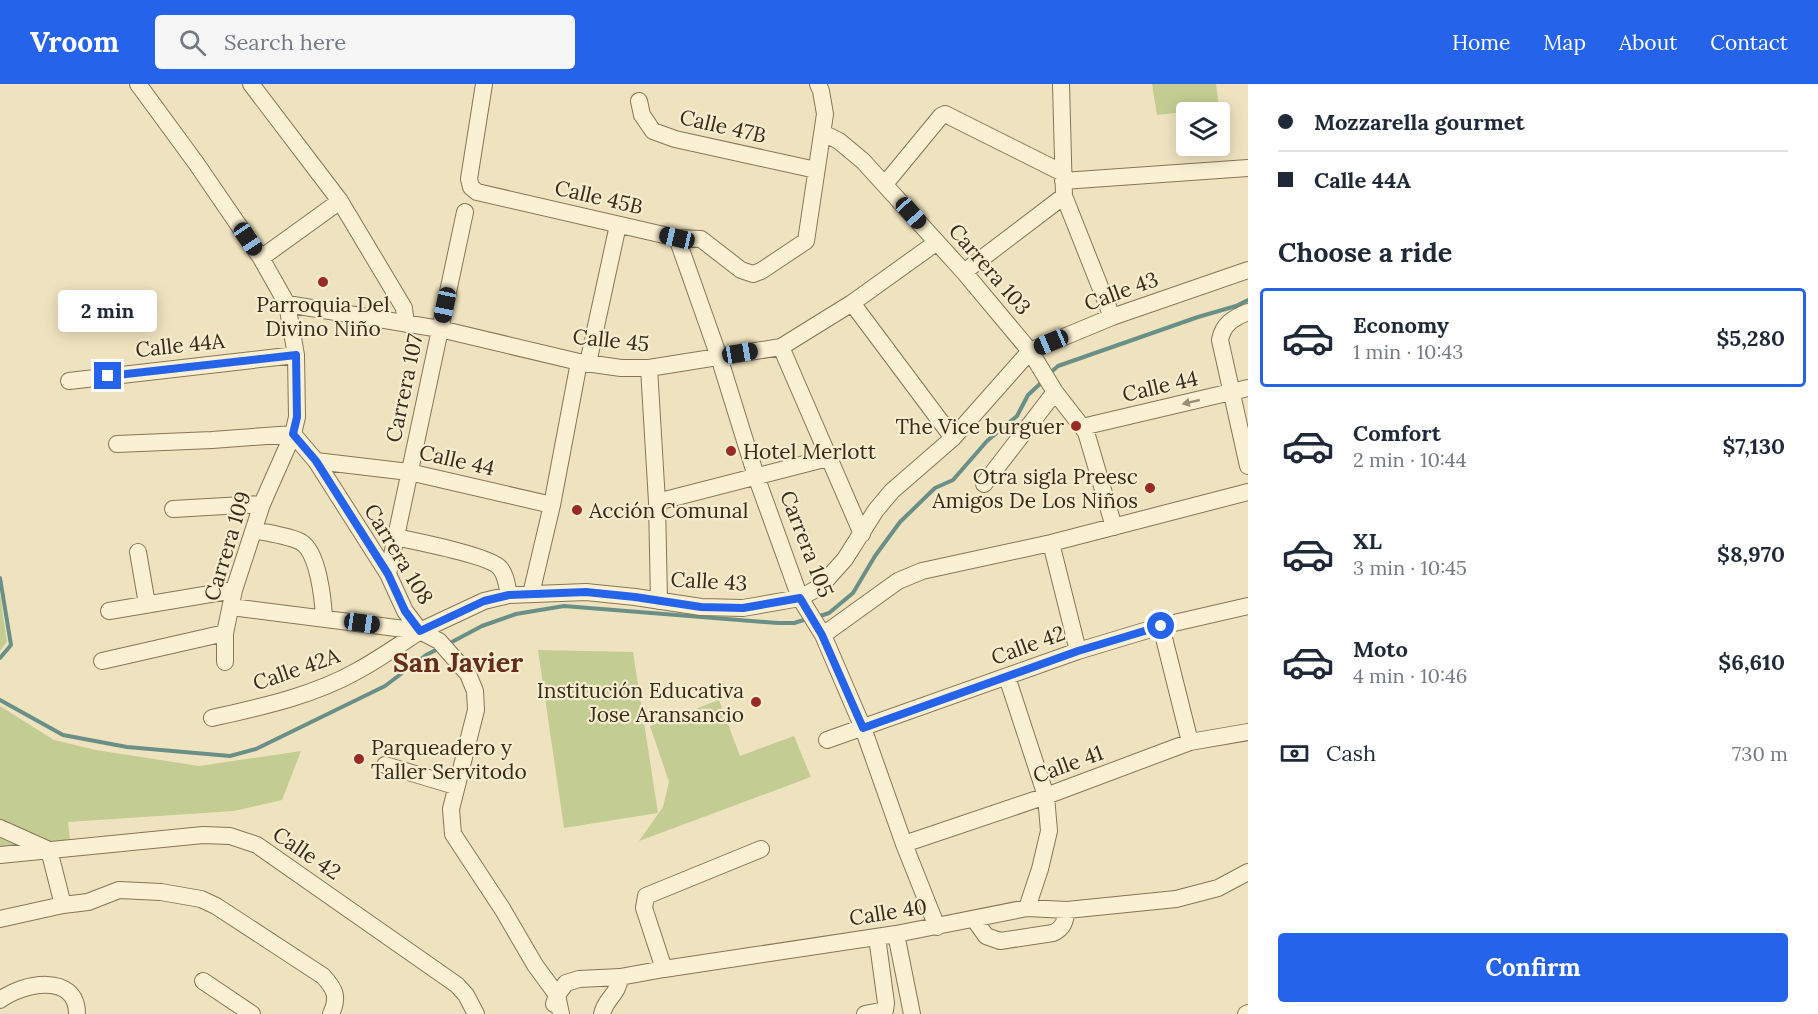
<!DOCTYPE html>
<meta charset="utf-8">
<style>
:root{--surface:#fff;--page:#f6f6f7;--text:#1f2937;--muted:#747a83;--line:#e0e1e3;--accent:#2563eb}
body{margin:0;font-family:Lora,serif;background:var(--page);color:var(--text);height:100vh;display:flex;flex-direction:column;font-size:22px;white-space:nowrap}
*{box-sizing:border-box;margin:0}
p{font-size:20px;color:var(--muted)}
.icon{flex:none;width:33px;height:33px;fill:none;stroke:currentColor;stroke-width:2;stroke-linecap:round;stroke-linejoin:round}
.map{position:relative;flex:1;overflow:hidden}
.sheet{display:flex;flex-direction:column;background:var(--surface);width:570px}
.sheet>*{flex:none}
.top-card{display:grid;align-content:center;height:132px;padding:0 30px;background:var(--surface)}
.tools{position:absolute;left:1176px;top:18px;display:grid;gap:12px}
.tools a{display:grid;place-items:center;width:54px;height:54px;border-radius:6px;background:var(--surface);box-shadow:0 3px 15px #0003;font-size:30px}
.end{position:absolute;width:27px;height:27px;margin:-14px;border:8px solid #2563eb;background:#fff;box-shadow:0 0 0 3px #fff}
.from{border-radius:50%}
.bubble{position:absolute;height:42px;border-radius:6px;background:var(--surface);box-shadow:0 3px 15px #0003;font-size:20px;font-weight:800;line-height:42px;text-align:center}
.car{position:absolute;width:18px;height:36px;margin:-18px -9px;border-radius:8px;box-shadow:0 0 4px 2px #0007;background:linear-gradient(#222 24%,#8ab4d8 0 40%,#222 0 76%,#8ab4d8 0 86%,#222 0)}
.top-card b{display:flex;align-items:center;gap:21px;height:57px;font-size:22px}
.top-card b+b{border-top:2px solid var(--line)}
.top-card i{width:15px;height:15px;background:var(--text)}
ul{padding:0;list-style:none}
li{display:flex;align-items:center;gap:18px;height:99px;margin:0 12px 9px;padding:0 18px;border:3px solid transparent;border-radius:6px}
li div{flex:1}
li b{display:block;font-size:22px}
li em{font-style:normal;font-weight:800}
li.current{border-color:var(--accent)}
li>.icon{width:54px;height:54px;stroke-width:1.5}
h2{padding:0 30px;font-size:27px;line-height:72px}
.pay{display:flex;align-items:center;gap:15px;height:66px;padding:0 30px;font-size:22px}
.pay p{margin-inline-start:auto}
.cta{display:flex;gap:12px;margin-top:auto;padding:12px 30px}
.cta a{flex:1;height:69px;border-radius:6px;background:var(--accent);color:#fff;font-size:24px;font-weight:800;line-height:69px;text-align:center}
header{display:flex;align-items:center;gap:36px;box-sizing:border-box;height:84px;padding:0 30px;background:var(--accent);color:#fff}
header strong{font-size:28px}
nav{display:flex;gap:33px;margin-inline-start:auto;font-size:21px}
.search{width:420px;height:54px;background:var(--page);display:flex;align-items:center;gap:15px;box-sizing:border-box;padding:0 21px;border-radius:6px;color:var(--muted);font-size:22px}
main{display:flex;flex:1;min-height:0}
.map>svg:first-child{display:block}
</style>
<header>
<strong>Vroom</strong>
<div class="search"><svg class="icon" aria-label="search" viewBox="0 0 24 24"><circle cx="10" cy="10" r="6"/><path d="M15 15l6 6"/></svg>Search here</div>
<nav><a>Home</a><a>Map</a><a>About</a><a>Contact</a></nav>
</header>
<main>
<div class="map">
<svg width="1248" height="930" viewBox="0 0 1248 930">
<rect width="100%" height="100%" fill="#efe3bf"/>
<path fill="#c3cd93" d="M1152 0H1216L1219 24 1157 31Z
M0 510 7 558 0 567Z
M538 566 633 568 658 729 564 744Z
M719 616 740 672 794 652 811 693 639 757 663 723 669 698 650 642Z
M0 622 54 656 96 666 199 682 301 667 282 716 234 727 68 738 70 756 0 764Z"/>
<g fill="none" stroke-linecap="round" stroke-linejoin="round">
<path stroke="#6a8f87" stroke-width="4" d="M1049 290 1058 282 1198 233 1236 222 1248 216
M0 494 11 561 0 574
M817 533 829 529 853 509 875 472 900 438 935 404 953 396 987 357 1017 332 1028 311 1042 298
M448 560 482 542 516 530 564 522 778 539H794L807 535
M0 616 63 651 127 663 230 672 256 665 385 602 426 571 438 565"/>
<g stroke="#887457" stroke-width="18">
<path id="minor" d="M138 0 196 79 261 174 287 220 296 271 297 333 293 350 262 420 234 506 225 549V578
M251 0 340 117
M484 0 469 95 471 103 477 108 677 154 701 155 741 186 753 190 761 187 806 157 825 30 821 7 818 0
M1061 0 1064 112 1112 233
M639 17 642 31 653 47 675 55 816 86
M823 49 839 57 863 77 964 188 1030 267 1055 308 1086 348 1114 443
M1063 97 1248 84
M885 100 941 32 945 30 1063 89
M677 154 719 273 756 392 800 514 823 551 863 644 904 760 937 843
M261 174 340 117 404 224 406 240
M964 188 1064 112
M852 219 953 354
M287 220 440 245 579 278 621 284H649L781 263 852 219 937 158
M1248 228C1233 234 1223 240 1220 256L1248 382
M781 263 862 450
M588 279 618 141
M649 284 657 418 659 517
M69 297 296 271
M1082 343 1248 304
M117 360 212 356 293 350 316 377 388 490 405 527 420 547 439 557 468 590 475 607 476 626 451 725 453 750 503 826 535 881 557 911 561 930
M316 377 409 388 552 421
M984 400 1055 308
M657 418 828 374
M173 425 262 420
M254 446C267 449 290 452 301 458 318 468 323 514 324 534
M395 453C414 457 491 472 500 484 506 491 507 502 509 511
M1051 459 1078 567
M138 468 147 520
M388 490 465 128
M531 510 552 421 579 278
M231 523 420 547 484 517 509 511 586 508 635 513 701 523 743 524 800 514 816 505 828 494 845 475 876 426 892 407 953 354 1030 267 1112 233 1248 186
M109 527 234 506
M1161 542 1190 658
M823 551 898 497 922 487 1051 459 1248 408
M102 577 225 549
M1007 593 1046 712 1049 747 1040 785 1027 824
M212 634C260 623 313 612 357 587 379 575 399 561 420 547
M827 656 1078 567 1161 542 1248 522
M385 681 455 702
M0 744 49 766 63 821 88 818 119 806 161 808 201 815 216 822 323 892C335 905 339 913 331 930
M904 760 1046 712 1190 658 1248 648
M0 771 203 751 230 752 257 761 457 901 466 911 476 930
M0 835 63 821
M974 835 986 852 1000 857 1053 849C1064 844 1065 837 1067 826
M896 850 912 930
M664 885 644 824 646 812 761 765
M203 897 252 930
M0 916C22 899 77 888 77 930
M554 920 557 911 566 899 579 895 620 893 664 885 896 850 1027 824 1067 826 1176 815 1218 804 1248 788
M602 930C606 913 618 912 620 893
M865 930 885 926 886 919 877 853
M1246 930 1248 929"/>
</g>
<use href="#minor" stroke="#faf0d3" stroke-width="16"/>
</g>
<defs><path id="oneway-solid" d="M-6-.8H1V-3.2L6.5 0L1 3.2V.8H-6Z" transform="scale(1.5)"/></defs>
<use fill="#988e78" href="#oneway-solid" transform="translate(1191 318) rotate(167)"/>
<g fill="none" stroke-linecap="round" stroke-linejoin="round">
<path stroke="#2563eb" stroke-width="8" d="M108 292 296 271 297 333 293 350 316 377 388 490 405 527 420 547 484 517 509 511 586 508 635 513 701 523 743 524 800 514 822 551 863 644 1078 567 1161 542"/>
</g>
<g fill="#992b26" stroke="#f6edcf" stroke-width="2">
<circle cx="323" cy="198" r="6"/>
<circle cx="1076" cy="342" r="6"/>
<circle cx="731" cy="367" r="6"/>
<circle cx="1150" cy="404" r="6"/>
<circle cx="577" cy="426" r="6"/>
<circle cx="756" cy="618" r="6"/>
<circle cx="359" cy="675" r="6"/>
</g>
<g text-anchor="middle" dominant-baseline="central" stroke-width="4.5" stroke-linejoin="round" paint-order="stroke">
<g font-size="21" fill="#372b1c" stroke="#f6edcf">
<text transform="translate(723 42) rotate(13)">Calle 47B</text>
<text transform="translate(599 113) rotate(13)">Calle 45B</text>
<text transform="translate(990 185) rotate(49)">Carrera 103</text>
<text transform="translate(1121 207) rotate(-20)">Calle 43</text>
<text transform="translate(611 256) rotate(6)">Calle 45</text>
<text transform="translate(180 261) rotate(-6)">Calle 44A</text>
<text transform="translate(1160 302) rotate(-13)">Calle 44</text>
<text transform="translate(404 304) rotate(-78)">Carrera 107</text>
<text transform="translate(457 376) rotate(13)">Calle 44</text>
<text transform="translate(807 460) rotate(69)">Carrera 105</text>
<text transform="translate(227 462) rotate(-73)">Carrera 109</text>
<text transform="translate(399 470) rotate(59)">Carrera 108</text>
<text transform="translate(709 497) rotate(3)">Calle 43</text>
<text transform="translate(1028 561) rotate(-20)">Calle 42</text>
<text transform="translate(296 585) rotate(-19)">Calle 42A</text>
<text transform="translate(1068 680) rotate(-20)">Calle 41</text>
<text transform="translate(307 769) rotate(34)">Calle 42</text>
<text transform="translate(888 828) rotate(-9)">Calle 40</text>
</g>
<g font-size="21" fill="#372b1c" stroke="#f6edcf" text-anchor="end">
<text x="323" y="220" text-anchor="middle">Parroquia Del<tspan x="323" dy="24">Divino Niño</tspan></text>
<text x="1064" y="342">The Vice burguer</text>
<text x="743" y="367" text-anchor="start">Hotel Merlott</text>
<text x="1138" y="392">Otra sigla Preesc<tspan x="1138" dy="24">Amigos De Los Niños</tspan></text>
<text x="589" y="426" text-anchor="start">Acción Comunal</text>
<text x="744" y="606">Institución Educativa<tspan x="744" dy="24">Jose Aransancio</tspan></text>
<text x="371" y="663" text-anchor="start">Parqueadero y<tspan x="371" dy="24">Taller Servitodo</tspan></text>
</g>
<g font-size="27" font-weight="bold" fill="#652e1a" stroke="#f6edcf">
<text x="458" y="578">San Javier</text>
</g>
</g>
</svg>
<div class="tools">
<a><svg class="icon" aria-label="layers" viewBox="0 0 24 24"><path d="M12 4l9 5-9 5-9-5zM3 14l9 5 9-5"/></svg></a>
</div>
<i class="end from" style="left:1161px;top:542px"></i>
<i class="end" style="left:108px;top:292px"></i>
<div class="bubble" style="left:58px;top:206px;width:99px">2 min</div>
<i class="car" style="left:911px;top:129px;rotate:138deg"></i>
<i class="car" style="left:677px;top:154px;rotate:283deg"></i>
<i class="car" style="left:248px;top:155px;rotate:146deg"></i>
<i class="car" style="left:445px;top:221px;rotate:192deg"></i>
<i class="car" style="left:1051px;top:258px;rotate:247deg"></i>
<i class="car" style="left:740px;top:269px;rotate:81deg"></i>
<i class="car" style="left:362px;top:539px;rotate:98deg"></i>
</div>
<section class="sheet">
<div class="top-card">
<b><i class="from"></i>Mozzarella gourmet</b>
<b><i></i>Calle 44A</b>
</div>
<h2>Choose a ride</h2>
<ul>
<li class="current"><svg class="icon" aria-label="car" viewBox="0 0 24 24"><path d="M5 17H2v-5l4-1 3-4h7l3 4 3 1v5h-3M9 17h6M6 11h13"/><circle cx="7" cy="17" r="2"/><circle cx="17" cy="17" r="2"/></svg><div><b>Economy</b><p>1 min · 10:43</p></div><em>$5,280</em></li>
<li><svg class="icon" aria-label="car" viewBox="0 0 24 24"><path d="M5 17H2v-5l4-1 3-4h7l3 4 3 1v5h-3M9 17h6M6 11h13"/><circle cx="7" cy="17" r="2"/><circle cx="17" cy="17" r="2"/></svg><div><b>Comfort</b><p>2 min · 10:44</p></div><em>$7,130</em></li>
<li><svg class="icon" aria-label="car" viewBox="0 0 24 24"><path d="M5 17H2v-5l4-1 3-4h7l3 4 3 1v5h-3M9 17h6M6 11h13"/><circle cx="7" cy="17" r="2"/><circle cx="17" cy="17" r="2"/></svg><div><b>XL</b><p>3 min · 10:45</p></div><em>$8,970</em></li>
<li><svg class="icon" aria-label="car" viewBox="0 0 24 24"><path d="M5 17H2v-5l4-1 3-4h7l3 4 3 1v5h-3M9 17h6M6 11h13"/><circle cx="7" cy="17" r="2"/><circle cx="17" cy="17" r="2"/></svg><div><b>Moto</b><p>4 min · 10:46</p></div><em>$6,610</em></li>
</ul>
<div class="pay"><svg class="icon" aria-label="cash" viewBox="0 0 24 24"><path d="M3 7h18v10H3z"/><circle cx="12" cy="12" r="2"/></svg>Cash<p>730 m</p></div>
<div class="cta"><a>Confirm</a></div>
</section>
</main>
